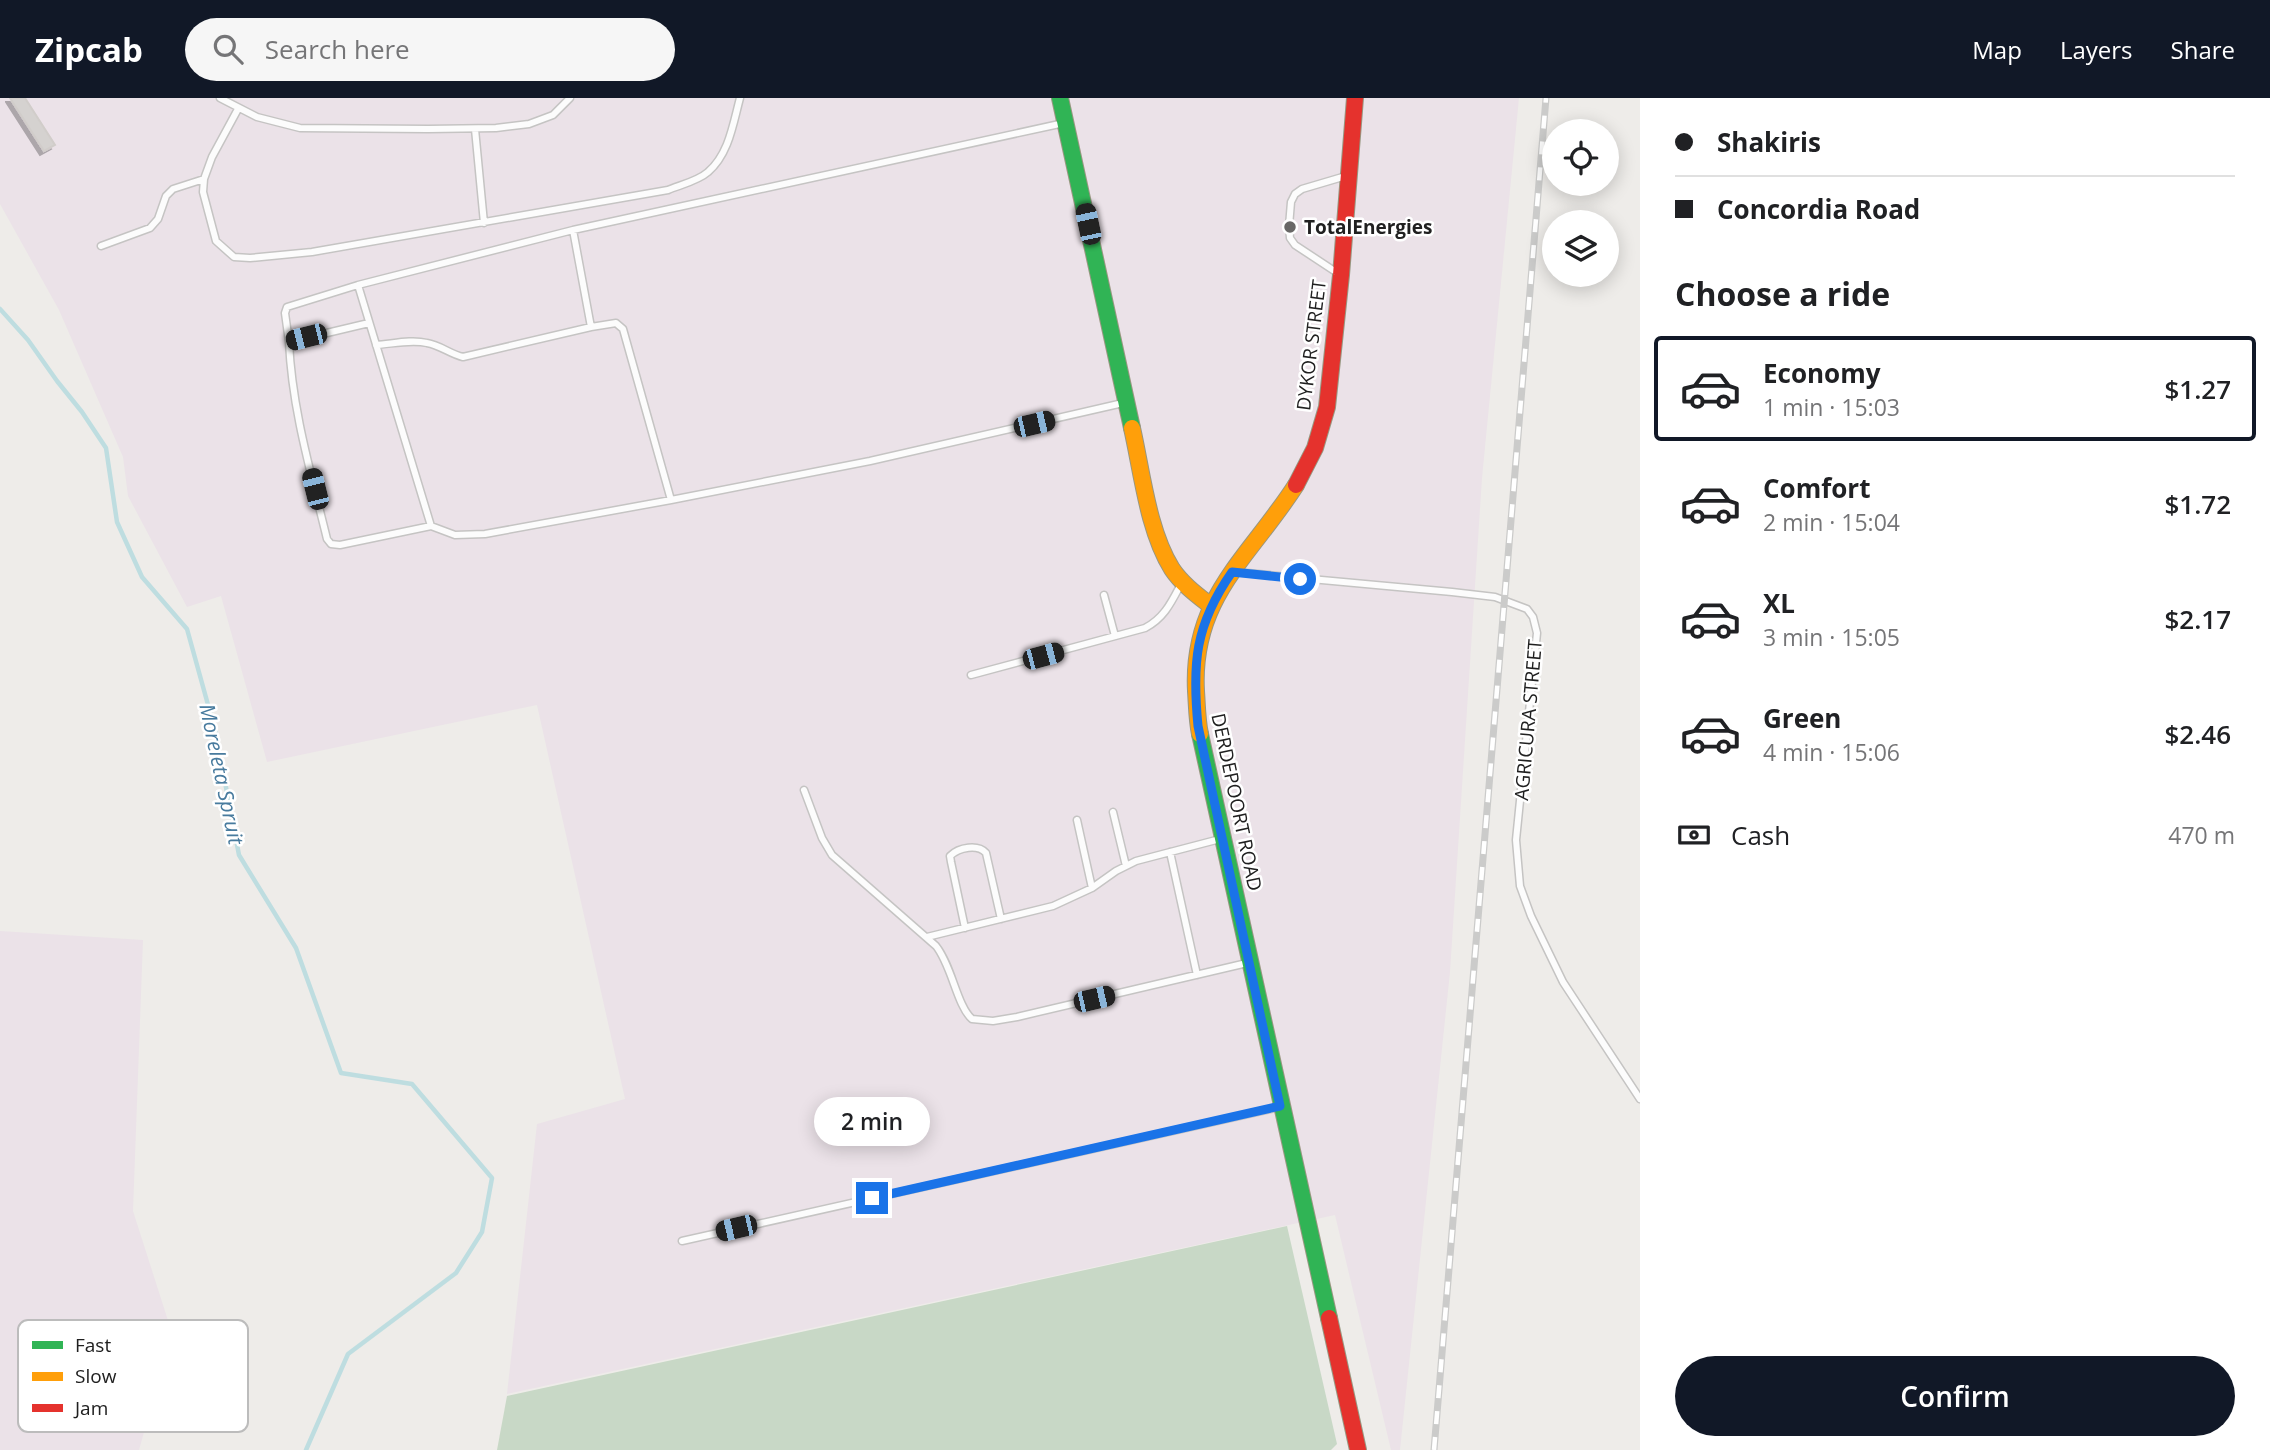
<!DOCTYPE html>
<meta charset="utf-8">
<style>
:root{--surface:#fff;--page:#f6f6f6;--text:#202124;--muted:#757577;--line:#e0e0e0;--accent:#111827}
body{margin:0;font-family:"Open Sans",sans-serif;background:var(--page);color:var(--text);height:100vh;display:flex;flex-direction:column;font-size:26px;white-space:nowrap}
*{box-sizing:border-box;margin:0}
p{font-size:23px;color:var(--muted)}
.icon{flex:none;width:38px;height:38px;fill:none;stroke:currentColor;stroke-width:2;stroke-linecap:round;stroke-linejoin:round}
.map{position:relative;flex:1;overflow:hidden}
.sheet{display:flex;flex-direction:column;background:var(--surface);width:630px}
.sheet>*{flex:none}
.hud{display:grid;align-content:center;height:154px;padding:0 35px;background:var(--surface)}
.buttons{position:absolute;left:1542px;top:21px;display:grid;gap:14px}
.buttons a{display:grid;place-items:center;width:77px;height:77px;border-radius:50%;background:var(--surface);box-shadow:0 4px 18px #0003;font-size:35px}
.end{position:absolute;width:32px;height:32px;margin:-16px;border:9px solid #1a73e8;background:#fff;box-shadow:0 0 0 4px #fff}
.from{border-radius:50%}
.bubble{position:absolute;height:49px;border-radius:24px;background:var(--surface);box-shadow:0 4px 18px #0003;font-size:23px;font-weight:600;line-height:49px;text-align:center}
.car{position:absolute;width:21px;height:42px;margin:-21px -10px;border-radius:9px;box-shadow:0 0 5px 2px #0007;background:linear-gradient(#222 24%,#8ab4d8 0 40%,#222 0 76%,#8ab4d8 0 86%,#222 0)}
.hud b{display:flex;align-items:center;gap:24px;height:66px;font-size:26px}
.hud b+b{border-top:2px solid var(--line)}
.hud i{width:18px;height:18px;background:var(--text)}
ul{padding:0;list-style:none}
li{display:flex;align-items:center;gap:21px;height:105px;margin:0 14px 10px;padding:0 21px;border:4px solid transparent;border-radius:7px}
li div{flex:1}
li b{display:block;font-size:26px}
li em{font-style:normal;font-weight:600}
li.selected{border-color:var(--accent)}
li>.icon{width:63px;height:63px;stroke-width:1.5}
h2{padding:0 35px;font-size:32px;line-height:84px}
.pay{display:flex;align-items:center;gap:18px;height:77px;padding:0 35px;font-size:26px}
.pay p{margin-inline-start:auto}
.action{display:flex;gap:14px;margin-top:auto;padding:14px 35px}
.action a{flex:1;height:80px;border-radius:42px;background:var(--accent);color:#fff;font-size:28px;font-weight:600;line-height:80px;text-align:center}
header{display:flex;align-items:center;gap:42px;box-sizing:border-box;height:98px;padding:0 35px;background:var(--accent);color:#fff}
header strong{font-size:33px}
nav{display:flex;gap:38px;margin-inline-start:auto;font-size:24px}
.search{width:490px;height:63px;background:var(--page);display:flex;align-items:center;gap:18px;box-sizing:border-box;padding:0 24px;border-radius:38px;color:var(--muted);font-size:26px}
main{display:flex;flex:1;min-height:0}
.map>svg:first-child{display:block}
</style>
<header>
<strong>Zipcab</strong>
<div class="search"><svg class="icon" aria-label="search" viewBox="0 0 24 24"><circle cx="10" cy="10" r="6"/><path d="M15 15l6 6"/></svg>Search here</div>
<nav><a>Map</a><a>Layers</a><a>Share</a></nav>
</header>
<main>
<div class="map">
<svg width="1640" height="1352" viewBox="0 0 1640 1352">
<defs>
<filter id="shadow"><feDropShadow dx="-4" dy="4" stdDeviation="0" flood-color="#0004"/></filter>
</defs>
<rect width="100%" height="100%" fill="#eeece9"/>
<path fill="#ebe2e8" d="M0 0H1519L1482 380 1450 874 1400 1352H1391L1335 1117 507 1296 537 1026 625 1001 537 607 267 664 221 498 187 509 128 398 123 359 59 212 0 106Z
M0 833 143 842 133 1113 172 1235 139 1352H0Z"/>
<path fill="#c8d8c6" d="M1287 1128 1337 1346 1331 1352H497L507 1298Z"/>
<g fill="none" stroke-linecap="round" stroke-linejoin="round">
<path stroke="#bedde0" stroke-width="4.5" d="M0 211 28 242 57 283 82 314 106 350 117 424 142 479 187 531 215 632 239 757 296 850 341 975 412 986 492 1080 482 1134 456 1175 348 1256 306 1352"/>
</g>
<path fill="#d5d2d0" stroke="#d1cdca" stroke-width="2" filter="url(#shadow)" d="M10 0H25L55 47 44 53Z"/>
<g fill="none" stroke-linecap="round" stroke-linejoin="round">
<g stroke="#c5c4c3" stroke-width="9">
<path id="lane" d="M220 0 257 19 300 30 428 31 496 30 529 26 553 17 570 0
M238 11 212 59 204 81 203 94 216 143 234 159 250 160 312 154 668 92C680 87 698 83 708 74 729 56 733 26 740 0
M1064 25 573 132 358 187 431 428 455 437 485 436 671 402 870 363 1123 305
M475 31 484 125
M573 132 591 229
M101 148 150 130 158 121 166 98 173 91 204 81
M1339 176 1295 147 1290 140 1289 128 1291 104 1295 96 1302 91 1346 78
M369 225 289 244C292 311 311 375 327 441L331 446 340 447 431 428
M289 244 285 215 287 209 358 187
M376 247C392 246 411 241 427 245 440 247 450 256 463 259L591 229 616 225 623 231 671 402
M1236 474 1452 494 1495 499 1527 511 1533 519 1537 535 1516 742 1520 788 1531 818 1563 884 1640 1001
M1104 497 1115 538
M971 577 1145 530C1164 520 1171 505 1181 486
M804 692 822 740 832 757 936 848C952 868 957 908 972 921L993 923 1017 919 1247 865
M1113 714 1126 768
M1077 722 1092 790
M1170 754 1197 877
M965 830 951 764 950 758C959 749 978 746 986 755L1001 821
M927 839 1053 808 1092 790 1116 773 1136 763 1220 741
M682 1143 1279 1009"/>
</g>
<g stroke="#989781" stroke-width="18">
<path id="fast" d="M1060 0 1132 330
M1200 636 1329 1220"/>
</g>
<g stroke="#989781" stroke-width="18">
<path id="slow" d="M1132 330C1142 374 1148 433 1172 471 1182 486 1197 497 1211 508
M1200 636C1197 622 1197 607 1196 593 1191 499 1250 459 1296 387"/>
</g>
<g stroke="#989781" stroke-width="18">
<path id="jam" d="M1296 387 1315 350 1327 309 1341 177 1355 0
M1329 1220 1358 1352"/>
</g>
<use href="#lane" stroke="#fcfcfc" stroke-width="6"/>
<use href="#fast" stroke="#30b455" stroke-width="16"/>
<use href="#slow" stroke="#ff9f0a" stroke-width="16"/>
<use href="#jam" stroke="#e5322d" stroke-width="16"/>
<g stroke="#cbcbca" stroke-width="7">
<path id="rail" d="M1434 1352 1546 0"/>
</g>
<use href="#rail" stroke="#fff" stroke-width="4.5" stroke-dasharray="13" stroke-linecap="butt"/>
</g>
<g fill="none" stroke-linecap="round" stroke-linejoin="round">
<path stroke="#1a73e8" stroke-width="9" d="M872 1100 1280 1008 1198 628C1192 565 1195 527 1232 474L1300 481"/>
</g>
<circle fill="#686766" stroke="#fff" stroke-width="2.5" cx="1290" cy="129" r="7"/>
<g text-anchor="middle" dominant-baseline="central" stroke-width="5" stroke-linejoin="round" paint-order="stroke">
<g font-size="19" font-weight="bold" fill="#202020" stroke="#fff" text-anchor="start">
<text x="1304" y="129">TotalEnergies</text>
</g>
<g font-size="19" fill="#202020" stroke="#fff">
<text transform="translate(1311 247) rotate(-83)">DYKOR STREET</text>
<text transform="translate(1528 622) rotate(-85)">AGRICURA STREET</text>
<text transform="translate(1237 704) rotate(78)">DERDEPOORT ROAD</text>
</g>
<g font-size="21" font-style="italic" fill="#487b9e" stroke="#fff">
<text transform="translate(222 676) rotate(78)">Moreleta Spruit</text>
</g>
</g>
<rect x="18" y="1222" width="230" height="112" rx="10" fill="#fff" stroke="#bcbcbc" stroke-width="2"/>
<rect x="32" y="1243" width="31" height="8" fill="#30b455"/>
<rect x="32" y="1274" width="31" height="9" fill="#ff9f0a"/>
<rect x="32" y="1306" width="31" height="8" fill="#e5322d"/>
<g font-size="19" fill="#202020">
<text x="75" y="1254">Fast</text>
<text x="75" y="1285">Slow</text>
<text x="75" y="1317">Jam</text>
</g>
</svg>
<div class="buttons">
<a><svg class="icon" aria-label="locate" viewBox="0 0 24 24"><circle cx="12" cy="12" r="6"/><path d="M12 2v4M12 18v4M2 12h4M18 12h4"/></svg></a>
<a><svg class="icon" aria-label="layers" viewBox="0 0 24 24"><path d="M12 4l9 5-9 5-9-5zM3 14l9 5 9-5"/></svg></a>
</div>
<i class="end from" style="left:1300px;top:481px"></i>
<i class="end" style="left:872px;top:1100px"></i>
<div class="bubble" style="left:814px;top:999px;width:116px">2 min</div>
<i class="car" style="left:1088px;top:126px;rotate:348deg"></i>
<i class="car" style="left:306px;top:239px;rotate:256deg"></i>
<i class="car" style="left:1034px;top:326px;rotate:77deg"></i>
<i class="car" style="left:315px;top:391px;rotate:346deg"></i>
<i class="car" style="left:1043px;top:558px;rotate:75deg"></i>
<i class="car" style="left:1094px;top:901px;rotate:77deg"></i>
<i class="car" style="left:736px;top:1130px;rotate:257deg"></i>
</div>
<section class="sheet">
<div class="hud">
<b><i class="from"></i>Shakiris</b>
<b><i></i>Concordia Road</b>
</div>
<h2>Choose a ride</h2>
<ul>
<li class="selected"><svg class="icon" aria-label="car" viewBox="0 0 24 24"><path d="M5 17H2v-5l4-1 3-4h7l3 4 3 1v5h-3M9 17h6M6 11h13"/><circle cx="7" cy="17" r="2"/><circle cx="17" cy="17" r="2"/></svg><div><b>Economy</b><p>1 min · 15:03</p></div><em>$1.27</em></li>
<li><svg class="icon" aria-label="car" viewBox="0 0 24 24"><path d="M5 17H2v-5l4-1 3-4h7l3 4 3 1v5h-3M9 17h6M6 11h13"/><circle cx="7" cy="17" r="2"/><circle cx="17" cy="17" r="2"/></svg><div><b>Comfort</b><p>2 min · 15:04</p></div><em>$1.72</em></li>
<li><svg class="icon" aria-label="car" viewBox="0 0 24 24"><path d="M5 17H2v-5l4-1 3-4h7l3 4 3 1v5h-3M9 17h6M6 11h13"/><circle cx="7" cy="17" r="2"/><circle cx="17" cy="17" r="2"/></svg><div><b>XL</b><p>3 min · 15:05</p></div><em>$2.17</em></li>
<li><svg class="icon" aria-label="car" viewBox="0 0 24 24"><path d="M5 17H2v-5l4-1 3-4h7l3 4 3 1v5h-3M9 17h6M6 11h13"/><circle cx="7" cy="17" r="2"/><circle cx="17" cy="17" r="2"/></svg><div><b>Green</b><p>4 min · 15:06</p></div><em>$2.46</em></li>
</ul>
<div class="pay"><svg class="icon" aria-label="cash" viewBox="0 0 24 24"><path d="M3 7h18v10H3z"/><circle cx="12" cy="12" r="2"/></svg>Cash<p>470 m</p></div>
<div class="action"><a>Confirm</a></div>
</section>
</main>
